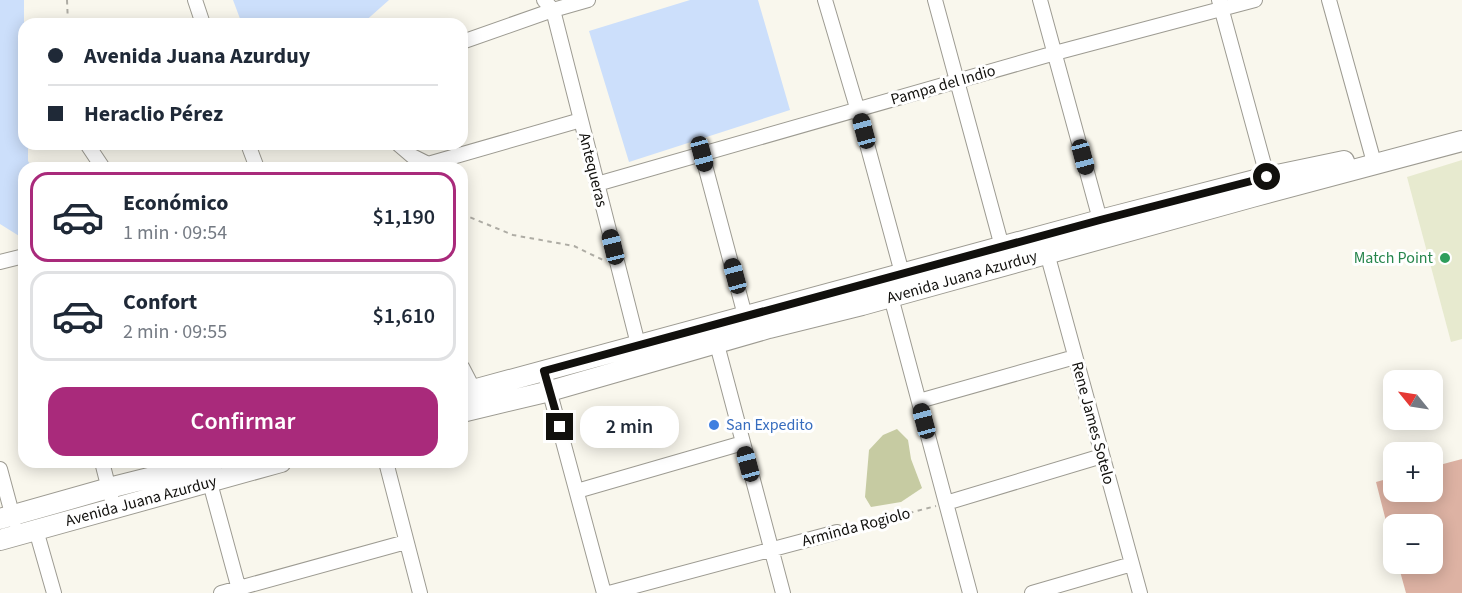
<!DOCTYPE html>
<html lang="es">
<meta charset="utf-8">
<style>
:root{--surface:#fff;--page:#f6f6f7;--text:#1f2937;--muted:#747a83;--line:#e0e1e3;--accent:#a92a7b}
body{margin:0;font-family:"Source Sans 3",sans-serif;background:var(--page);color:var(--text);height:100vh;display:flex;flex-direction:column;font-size:22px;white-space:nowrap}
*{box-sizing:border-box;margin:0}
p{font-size:20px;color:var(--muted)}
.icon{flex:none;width:33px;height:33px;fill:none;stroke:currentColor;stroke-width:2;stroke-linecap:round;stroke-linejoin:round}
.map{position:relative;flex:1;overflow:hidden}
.sheet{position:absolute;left:18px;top:162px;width:450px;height:306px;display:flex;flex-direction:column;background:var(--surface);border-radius:18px;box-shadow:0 3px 15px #0003}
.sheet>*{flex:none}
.hud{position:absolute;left:18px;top:18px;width:450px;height:132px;border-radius:18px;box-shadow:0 3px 15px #0003;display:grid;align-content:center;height:132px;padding:0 30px;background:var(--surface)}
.needle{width:39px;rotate:300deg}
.fabs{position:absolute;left:1383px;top:370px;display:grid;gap:12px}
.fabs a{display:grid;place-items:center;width:60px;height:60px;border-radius:12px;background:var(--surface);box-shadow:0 3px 15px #0003;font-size:30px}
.end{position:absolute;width:27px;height:27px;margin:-14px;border:8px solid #11100d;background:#fff;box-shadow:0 0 0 3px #fff}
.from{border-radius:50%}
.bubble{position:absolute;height:42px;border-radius:18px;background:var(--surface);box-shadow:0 3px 15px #0003;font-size:20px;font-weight:600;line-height:42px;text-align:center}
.car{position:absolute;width:18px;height:36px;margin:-18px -9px;border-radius:8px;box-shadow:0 0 4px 2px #0007;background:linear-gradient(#222 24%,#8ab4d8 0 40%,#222 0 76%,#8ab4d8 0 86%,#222 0)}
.hud b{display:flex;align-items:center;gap:21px;height:57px;font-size:22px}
.hud b+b{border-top:2px solid var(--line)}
.hud i{width:15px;height:15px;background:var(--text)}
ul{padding:10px 0 0;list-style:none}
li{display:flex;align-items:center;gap:18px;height:90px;margin:0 12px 9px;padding:0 18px;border:3px solid var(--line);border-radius:18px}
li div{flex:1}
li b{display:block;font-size:22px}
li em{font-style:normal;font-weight:600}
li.selected{border-color:var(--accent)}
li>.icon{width:54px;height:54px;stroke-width:1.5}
.button{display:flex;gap:12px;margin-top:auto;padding:12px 30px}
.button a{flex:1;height:69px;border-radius:18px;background:var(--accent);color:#fff;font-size:24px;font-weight:600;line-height:69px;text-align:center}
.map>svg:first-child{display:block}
</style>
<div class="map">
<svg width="1462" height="593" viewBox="0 0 1462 593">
<rect width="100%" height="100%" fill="#f9f7ed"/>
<path fill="#e7eacf" d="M1462 160V339L1451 342 1407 177Z"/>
<path fill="#c6cba2" d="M897 429 908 440 911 459 922 488 901 502 871 507 865 497 869 450 883 435Z"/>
<path fill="#ccdffb" d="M0 0H24V144H28V161L33 168H24V239L0 224Z
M233 0H389L362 24H242Z
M690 0H758L790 110 629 162 589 31Z"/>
<path fill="#ddb2a3" d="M1462 459V593H1406L1398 564H1432V525H1387L1376 482 1394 477V492H1432V467Z"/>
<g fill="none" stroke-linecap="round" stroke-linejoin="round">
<g stroke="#9d9b92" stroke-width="16">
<path id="street" d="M195 0 203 24
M544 0 553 10 640 352
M825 0 858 111 902 273 891 297 970 593
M935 0 1004 254
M1040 0 1102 227
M1219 0 1269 183
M1329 0 1375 166
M462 42 553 10 588 0
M87 144 103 168
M248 144 257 168
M398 144 412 156 428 164 581 120
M702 154 747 323
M597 184 1055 53 1255 0
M1047 253 1140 593
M0 262 24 256
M715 337 783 593
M462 367 477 396
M544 371 604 593
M919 401 1075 357
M102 462 111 497
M386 462 420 593
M0 469 14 521
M212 474 210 483 240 593
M577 491 743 443
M946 503 1102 456
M36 530 54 593
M221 593 406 542
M609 593 837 532
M1032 593 1132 564"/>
</g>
<g stroke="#9d9b92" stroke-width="22">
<path id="secondary" d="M462 393 1100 220 1267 177 1344 161
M462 412 550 391 769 328 862 305 1252 197 1462 141
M0 519 109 488 213 462
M0 540 281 462"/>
</g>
<path stroke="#aeaca4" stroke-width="2" stroke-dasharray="4.5 4.5" stroke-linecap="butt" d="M67 0 68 24
M462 214 513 235 574 246 605 261
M848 529 936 506"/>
<use href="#street" stroke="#fff" stroke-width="14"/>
<use href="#secondary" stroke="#fff" stroke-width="20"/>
</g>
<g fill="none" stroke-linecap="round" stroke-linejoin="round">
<path stroke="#11100d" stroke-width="8" d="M560 427 544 371 1100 220 1267 177"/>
</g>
<circle fill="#2e9e5b" stroke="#fff" stroke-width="2" cx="1445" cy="258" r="6"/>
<circle fill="#3f7fe0" stroke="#fff" stroke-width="2" cx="714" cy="425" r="6"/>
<g text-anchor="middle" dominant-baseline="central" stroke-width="6" stroke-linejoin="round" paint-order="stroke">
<g font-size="16" fill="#11100d" stroke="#fff">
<text transform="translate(943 85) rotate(-16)">Pampa del Indio</text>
<text transform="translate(593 170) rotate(76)">Antequeras</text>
<text transform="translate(962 277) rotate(-16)">Avenida Juana Azurduy</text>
<text transform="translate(1093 423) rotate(75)">Rene James Sotelo</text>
<text transform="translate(141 501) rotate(-15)">Avenida Juana Azurduy</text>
<text transform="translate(856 527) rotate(-15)">Arminda Rogiolo</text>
</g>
<g font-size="16" fill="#27864d" stroke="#fff" text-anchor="end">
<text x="1433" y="258">Match Point</text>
</g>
<g font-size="16" fill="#366cbe" stroke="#fff" text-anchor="start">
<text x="726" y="425">San Expedito</text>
</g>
</g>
</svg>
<div class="fabs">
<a><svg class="needle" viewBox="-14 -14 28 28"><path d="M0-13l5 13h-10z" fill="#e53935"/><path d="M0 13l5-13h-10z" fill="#747a83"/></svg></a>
<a>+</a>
<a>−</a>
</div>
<i class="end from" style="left:1267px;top:177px"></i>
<i class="end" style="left:560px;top:427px"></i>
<div class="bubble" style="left:580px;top:406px;width:99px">2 min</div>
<i class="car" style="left:864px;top:131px;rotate:345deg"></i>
<i class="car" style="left:702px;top:154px;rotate:165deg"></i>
<i class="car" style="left:1083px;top:157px;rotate:165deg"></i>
<i class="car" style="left:613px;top:247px;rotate:346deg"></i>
<i class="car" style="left:735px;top:276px;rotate:345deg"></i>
<i class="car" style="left:924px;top:421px;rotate:345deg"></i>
<i class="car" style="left:748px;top:464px;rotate:345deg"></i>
<div class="hud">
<b><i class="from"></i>Avenida Juana Azurduy</b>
<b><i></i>Heraclio Pérez</b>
</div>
<section class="sheet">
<ul>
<li class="selected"><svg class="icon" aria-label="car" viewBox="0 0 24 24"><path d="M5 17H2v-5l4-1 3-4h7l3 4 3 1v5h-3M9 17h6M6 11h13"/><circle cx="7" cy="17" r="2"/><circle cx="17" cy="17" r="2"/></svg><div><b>Económico</b><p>1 min · 09:54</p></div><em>$1,190</em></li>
<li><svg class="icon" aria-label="car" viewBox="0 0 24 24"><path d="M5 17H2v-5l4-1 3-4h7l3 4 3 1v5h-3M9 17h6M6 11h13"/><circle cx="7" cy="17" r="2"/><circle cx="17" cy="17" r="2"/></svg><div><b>Confort</b><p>2 min · 09:55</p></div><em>$1,610</em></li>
</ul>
<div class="button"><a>Confirmar</a></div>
</section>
</div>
